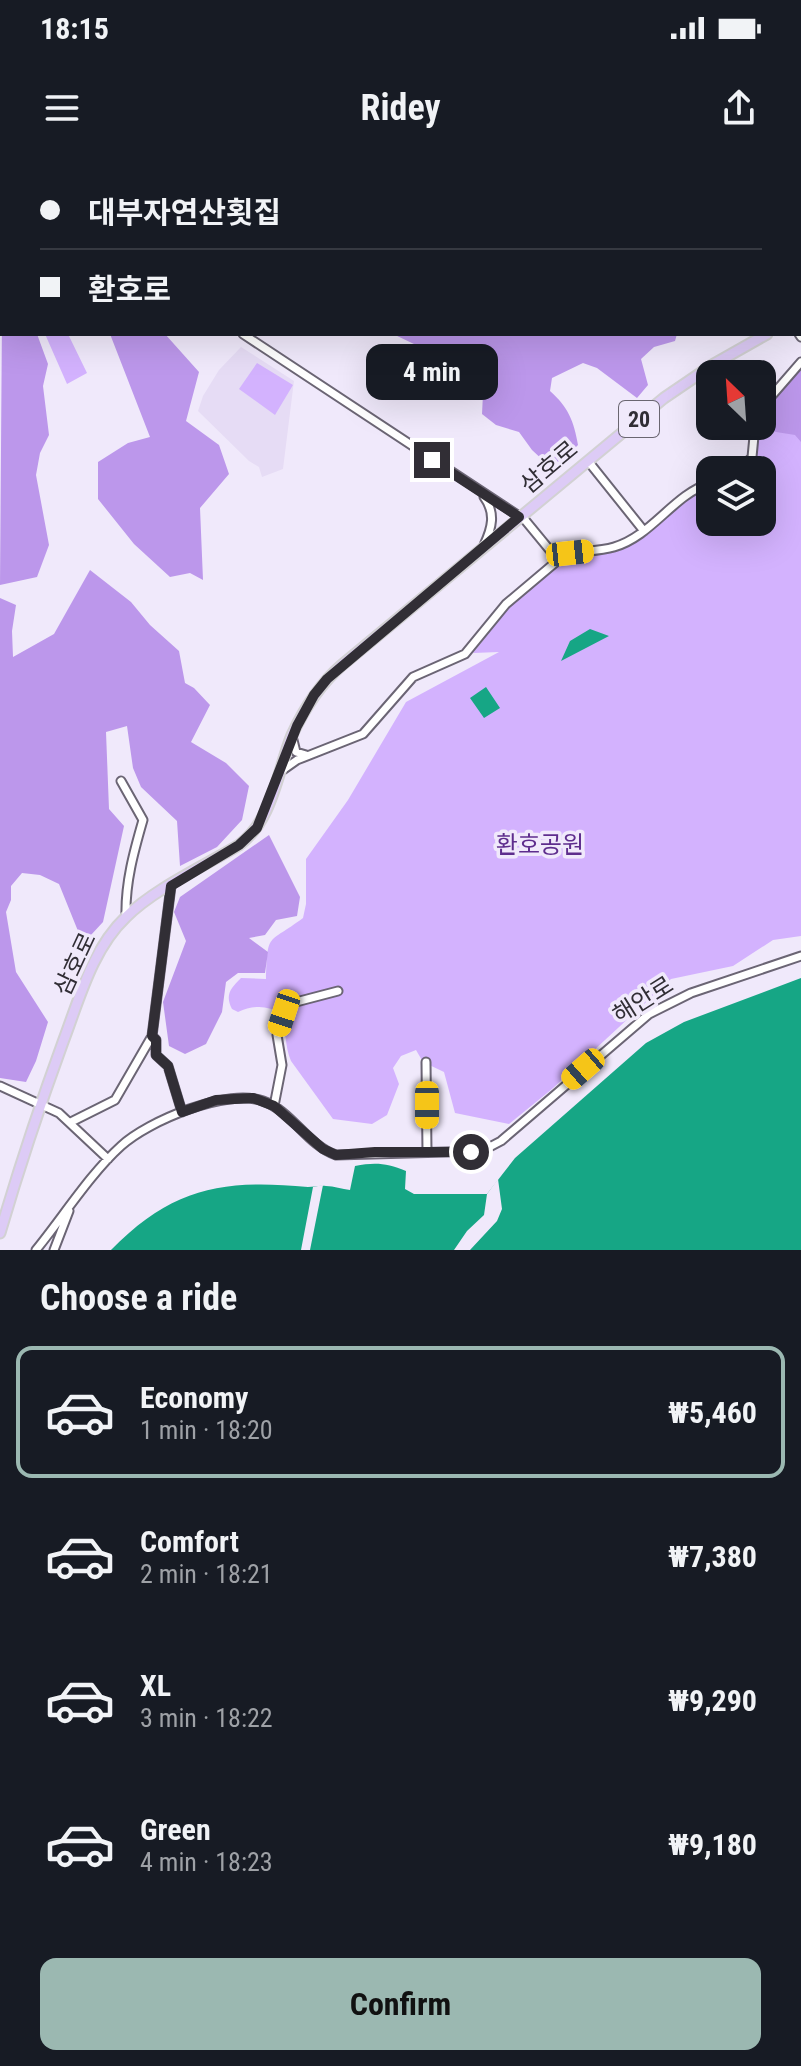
<!DOCTYPE html>
<meta charset="utf-8">
<style>
:root{--surface:#171b24;--page:#242831;--text:#f1f3f6;--muted:#9ea1a6;--line:#363941;--accent:#9bb8b1}
body{margin:0;font-family:"Roboto Condensed","Noto Sans KR",sans-serif;background:var(--page);color:var(--text);height:100vh;display:flex;flex-direction:column;font-size:30px;white-space:nowrap}
*{box-sizing:border-box;margin:0}
p{font-size:26px;color:var(--muted)}
.icon{flex:none;width:44px;height:44px;fill:none;stroke:currentColor;stroke-width:2;stroke-linecap:round;stroke-linejoin:round}
.map{position:relative;height:1090px;overflow:hidden}
.side{display:flex;flex-direction:column;background:var(--surface);flex:1}
.side>*{flex:none}
.top-card{position:absolute;left:0px;top:0px;width:802px;height:176px;box-shadow:0 8px 32px #0002;display:grid;align-content:center;height:176px;padding:0 40px;background:var(--surface)}
.needle{width:52px;rotate:335deg}
.tools{position:absolute;left:696px;top:200px;display:grid;gap:16px}
.tools a{display:grid;place-items:center;width:80px;height:80px;border-radius:16px;background:var(--surface);box-shadow:0 8px 32px #0002;font-size:40px}
.end{position:absolute;width:36px;height:36px;margin:-18px;border:10px solid #312e35;background:#fff;box-shadow:0 0 0 4px #fff}
.from{border-radius:50%}
.bubble{position:absolute;height:56px;border-radius:16px;background:var(--surface);box-shadow:0 8px 32px #0002;font-size:26px;font-weight:700;line-height:56px;text-align:center}
.car{position:absolute;width:24px;height:48px;margin:-24px -12px;border-radius:10px;box-shadow:0 0 6px 2px #0007;background:linear-gradient(#f5c518 24%,#345 0 40%,#f5c518 0 76%,#345 0 86%,#f5c518 0)}
.top-card b{display:flex;align-items:center;gap:28px;height:76px;font-size:30px}
.top-card b+b{border-top:2px solid var(--line)}
.top-card i{width:20px;height:20px;background:var(--text)}
ul{padding:0;list-style:none}
li{display:flex;align-items:center;gap:24px;height:132px;margin:0 16px 12px;padding:0 24px;border:4px solid transparent;border-radius:16px}
li div{flex:1}
li b{display:block;font-size:30px}
li em{font-style:normal;font-weight:700}
li.on{border-color:var(--accent)}
li>.icon{width:72px;height:72px;stroke-width:1.5}
h2{padding:0 40px;font-size:36px;line-height:96px}
.button{display:flex;gap:16px;margin-top:auto;padding:16px 40px}
.button a{flex:1;height:92px;border-radius:16px;background:var(--accent);color:#111;font-size:32px;font-weight:700;line-height:92px;text-align:center}
.status{display:flex;justify-content:space-between;align-items:center;height:56px;padding:0 40px;background:var(--surface);direction:ltr}
.status svg{height:22px;fill:currentColor}
header{display:flex;justify-content:space-between;align-items:center;height:104px;padding:0 40px;background:var(--surface);font-size:36px;font-weight:700}
.map>svg:first-child{display:block}
</style>
<div class="status"><b>18:15</b><svg viewBox="0 0 49 12"><path d="M0 12V9h3v3zM5 12V6h3v6zM10 12V3h3v9zM15 12V0h3v12zM26 1h20v11H26zM47 4h2v5h-2z"/></svg></div>
<header><svg class="icon" aria-label="menu" viewBox="0 0 24 24"><path d="M4 6h16M4 12h16M4 18h16"/></svg>Ridey<svg class="icon" aria-label="share" viewBox="0 0 24 24"><path d="M12 15V3M7 8l5-5 5 5M5 13v7h14v-7"/></svg></header>
<div class="map">
<svg width="801" height="1090" viewBox="0 0 801 1090">
<rect width="100%" height="100%" fill="#f0e9fb"/>
<path fill="#e6dcf5" d="M241 187 294 221 283 309 262 317 259 307 249 301 198 251 203 236 219 210Z"/>
<path fill="#d3b2fe" d="M45 174H68L87 213 67 224Z
M257 203 293 225 275 255 239 229Z
M801 207V776L773 780 733 806 671 819 552 929 509 964 455 953 444 912 423 902 416 890 401 896 393 908 399 924 387 955 372 964 333 959 291 901C285 887 286 870 282 854 267 845 254 845 238 852L232 849C225 835 230 829 241 818L266 819C268 771 267 785 303 758L306 744V699L348 640 406 542 499 492 473 493 512 443 553 408 574 395 612 392 641 376 698 331 710 326V362H762V310H745L756 295 758 266H762V251Z"/>
<path fill="#bc97eb" d="M118 0H310L311 2H117Z
M2 155V174H37L48 204 43 226 49 275 40 293 36 315 49 385 37 417 0 425Z
M110 174H165L199 212 186 261 219 285 229 314 200 348 203 420 190 413 170 417 134 384 98 339V302L128 283 150 277Z
M393 174H677L675 181 654 187 641 199 648 225 637 238 597 208 583 203 552 218 550 231C568 247 574 261 578 285L562 301 546 303 532 290 519 272 496 265 482 254 483 234 474 216 446 210 437 195Z
M801 207V282L795 275 757 269 758 266H762V251Z
M90 410 131 442 150 465 179 491 185 523 194 528 210 545 191 582 226 603 249 626 242 660 217 687 180 706 177 661 141 627 133 608 127 566 106 572 109 649 124 666 103 762 91 775 78 771 59 724 40 715 22 713 11 726V740L6 752 16 812 48 862 36 901 26 922 0 918V438L16 445 12 471 13 497 54 474Z
M269 675 300 737 297 756 276 760 265 775 249 778 268 792 265 813H238L226 822 222 852 206 884 185 894 169 886 163 842 186 781 174 752 180 737Z"/>
<path fill="#16a685" d="M590 469 609 476 561 501 570 481Z
M486 527 500 548 484 558 470 538Z
M801 818V1090H111C173 1027 223 1019 308 1027 314 1027 320 1025 326 1026 334 1026 342 1029 350 1030L355 1006C375 1002 387 1003 406 1011L405 1029 414 1034H487L515 998 646 883 684 862Z"/>
<path fill="#f0e9fb" d="M498 1019 502 1049 497 1061 470 1090H454L467 1071 484 1055 487 1034Z
M323 1025 310 1090H301L313 1027Z"/>
<g fill="none" stroke-linecap="round" stroke-linejoin="round">
<g stroke="#6b6574" stroke-width="11">
<path id="minor" d="M640 0 641 2
M677 0 678 2
M732 0 735 2
M112 2 113 0
M719 2 720 0
M758 2 760 0
M800 35 801 34
M0 80 2 84
M800 81H801
M800 121 801 122
M243 174 525 360 558 400
M799 174 801 177
M762 247 801 202
M588 301 644 371
M740 310 752 297 755 266
M484 385C492 368 496 353 484 337
M292 576 296 592 306 595
M280 612 297 600 363 574 413 517 465 494 506 444 563 396 570 393C584 391 601 391 614 387 652 376 673 335 710 323
M121 621 143 660C134 691 125 723 126 757
M152 876 156 880V895L168 906 182 952
M426 902 427 992
M0 926 59 953 108 999
M274 946 282 905 277 875 285 849 296 842 338 831
M71 962 115 940 152 876 171 726
M36 1090C63 1057 90 1014 121 986 148 961 227 928 263 941 292 951 307 985 336 995L482 991 501 981 649 854 691 833 801 796
M54 1090 69 1051"/>
</g>
<g stroke="#d2d1d3" stroke-width="13">
<path id="major" d="M0 0 2 3
M779 0 782 2
M800 16H801
M800 155H801
M0 1073C19 1008 40 945 63 882 79 840 92 789 126 757 154 729 204 706 239 685 273 660 277 612 292 575 304 549 320 524 342 505L664 238 714 204 767 174"/>
</g>
<use href="#minor" stroke="#fff" stroke-width="7"/>
<use href="#major" stroke="#ddcbf6" stroke-width="9"/>
</g>
<g fill="none" stroke-linecap="round" stroke-linejoin="round">
<path stroke="#312e35" stroke-width="10" d="M432 300 519 357 327 519 314 535 297 566 257 668 239 685 171 726 152 876 156 880V895L168 906 182 952 216 940 253 938 274 946 323 989 336 995 375 992H471"/>
</g>
<g text-anchor="middle" dominant-baseline="central" stroke-width="7" stroke-linejoin="round" paint-order="stroke">
<rect fill="#f0e9fb" stroke="#6a6670" stroke-width="2" x="619" y="241" width="40" height="36" rx="6"/>
<g font-size="22" font-weight="bold" fill="#312e35">
<text x="639" y="259">20</text>
</g>
<g font-size="24" fill="#312e35" stroke="#f0e9fb">
<text transform="translate(549 307) rotate(-40)">삼호로</text>
<text transform="translate(75 804) rotate(-65)">삼호로</text>
<text transform="translate(643 840) rotate(-32)">해안로</text>
</g>
<g font-size="24" fill="#5e2d8d" stroke="#f0e9fb">
<text x="540" y="685">환호공원</text>
</g>
</g>
</svg>
<div class="tools">
<a><svg class="needle" viewBox="-14 -14 28 28"><path d="M0-13l5 13h-10z" fill="#e53935"/><path d="M0 13l5-13h-10z" fill="#9ea1a6"/></svg></a>
<a><svg class="icon" aria-label="layers" viewBox="0 0 24 24"><path d="M12 4l9 5-9 5-9-5zM3 14l9 5 9-5"/></svg></a>
</div>
<i class="end from" style="left:471px;top:992px"></i>
<i class="end" style="left:432px;top:300px"></i>
<div class="bubble" style="left:366px;top:184px;width:132px">4 min</div>
<i class="car" style="left:570px;top:393px;rotate:84deg"></i>
<i class="car" style="left:284px;top:853px;rotate:198deg"></i>
<i class="car" style="left:583px;top:909px;rotate:229deg"></i>
<i class="car" style="left:427px;top:945px;rotate:180deg"></i>
<div class="top-card">
<b><i class="from"></i>대부자연산횟집</b>
<b><i></i>환호로</b>
</div>
</div>
<section class="side">
<h2>Choose a ride</h2>
<ul>
<li class="on"><svg class="icon" aria-label="car" viewBox="0 0 24 24"><path d="M5 17H2v-5l4-1 3-4h7l3 4 3 1v5h-3M9 17h6M6 11h13"/><circle cx="7" cy="17" r="2"/><circle cx="17" cy="17" r="2"/></svg><div><b>Economy</b><p>1 min · 18:20</p></div><em>₩5,460</em></li>
<li><svg class="icon" aria-label="car" viewBox="0 0 24 24"><path d="M5 17H2v-5l4-1 3-4h7l3 4 3 1v5h-3M9 17h6M6 11h13"/><circle cx="7" cy="17" r="2"/><circle cx="17" cy="17" r="2"/></svg><div><b>Comfort</b><p>2 min · 18:21</p></div><em>₩7,380</em></li>
<li><svg class="icon" aria-label="car" viewBox="0 0 24 24"><path d="M5 17H2v-5l4-1 3-4h7l3 4 3 1v5h-3M9 17h6M6 11h13"/><circle cx="7" cy="17" r="2"/><circle cx="17" cy="17" r="2"/></svg><div><b>XL</b><p>3 min · 18:22</p></div><em>₩9,290</em></li>
<li><svg class="icon" aria-label="car" viewBox="0 0 24 24"><path d="M5 17H2v-5l4-1 3-4h7l3 4 3 1v5h-3M9 17h6M6 11h13"/><circle cx="7" cy="17" r="2"/><circle cx="17" cy="17" r="2"/></svg><div><b>Green</b><p>4 min · 18:23</p></div><em>₩9,180</em></li>
</ul>
<div class="button"><a>Confirm</a></div>
</section>
